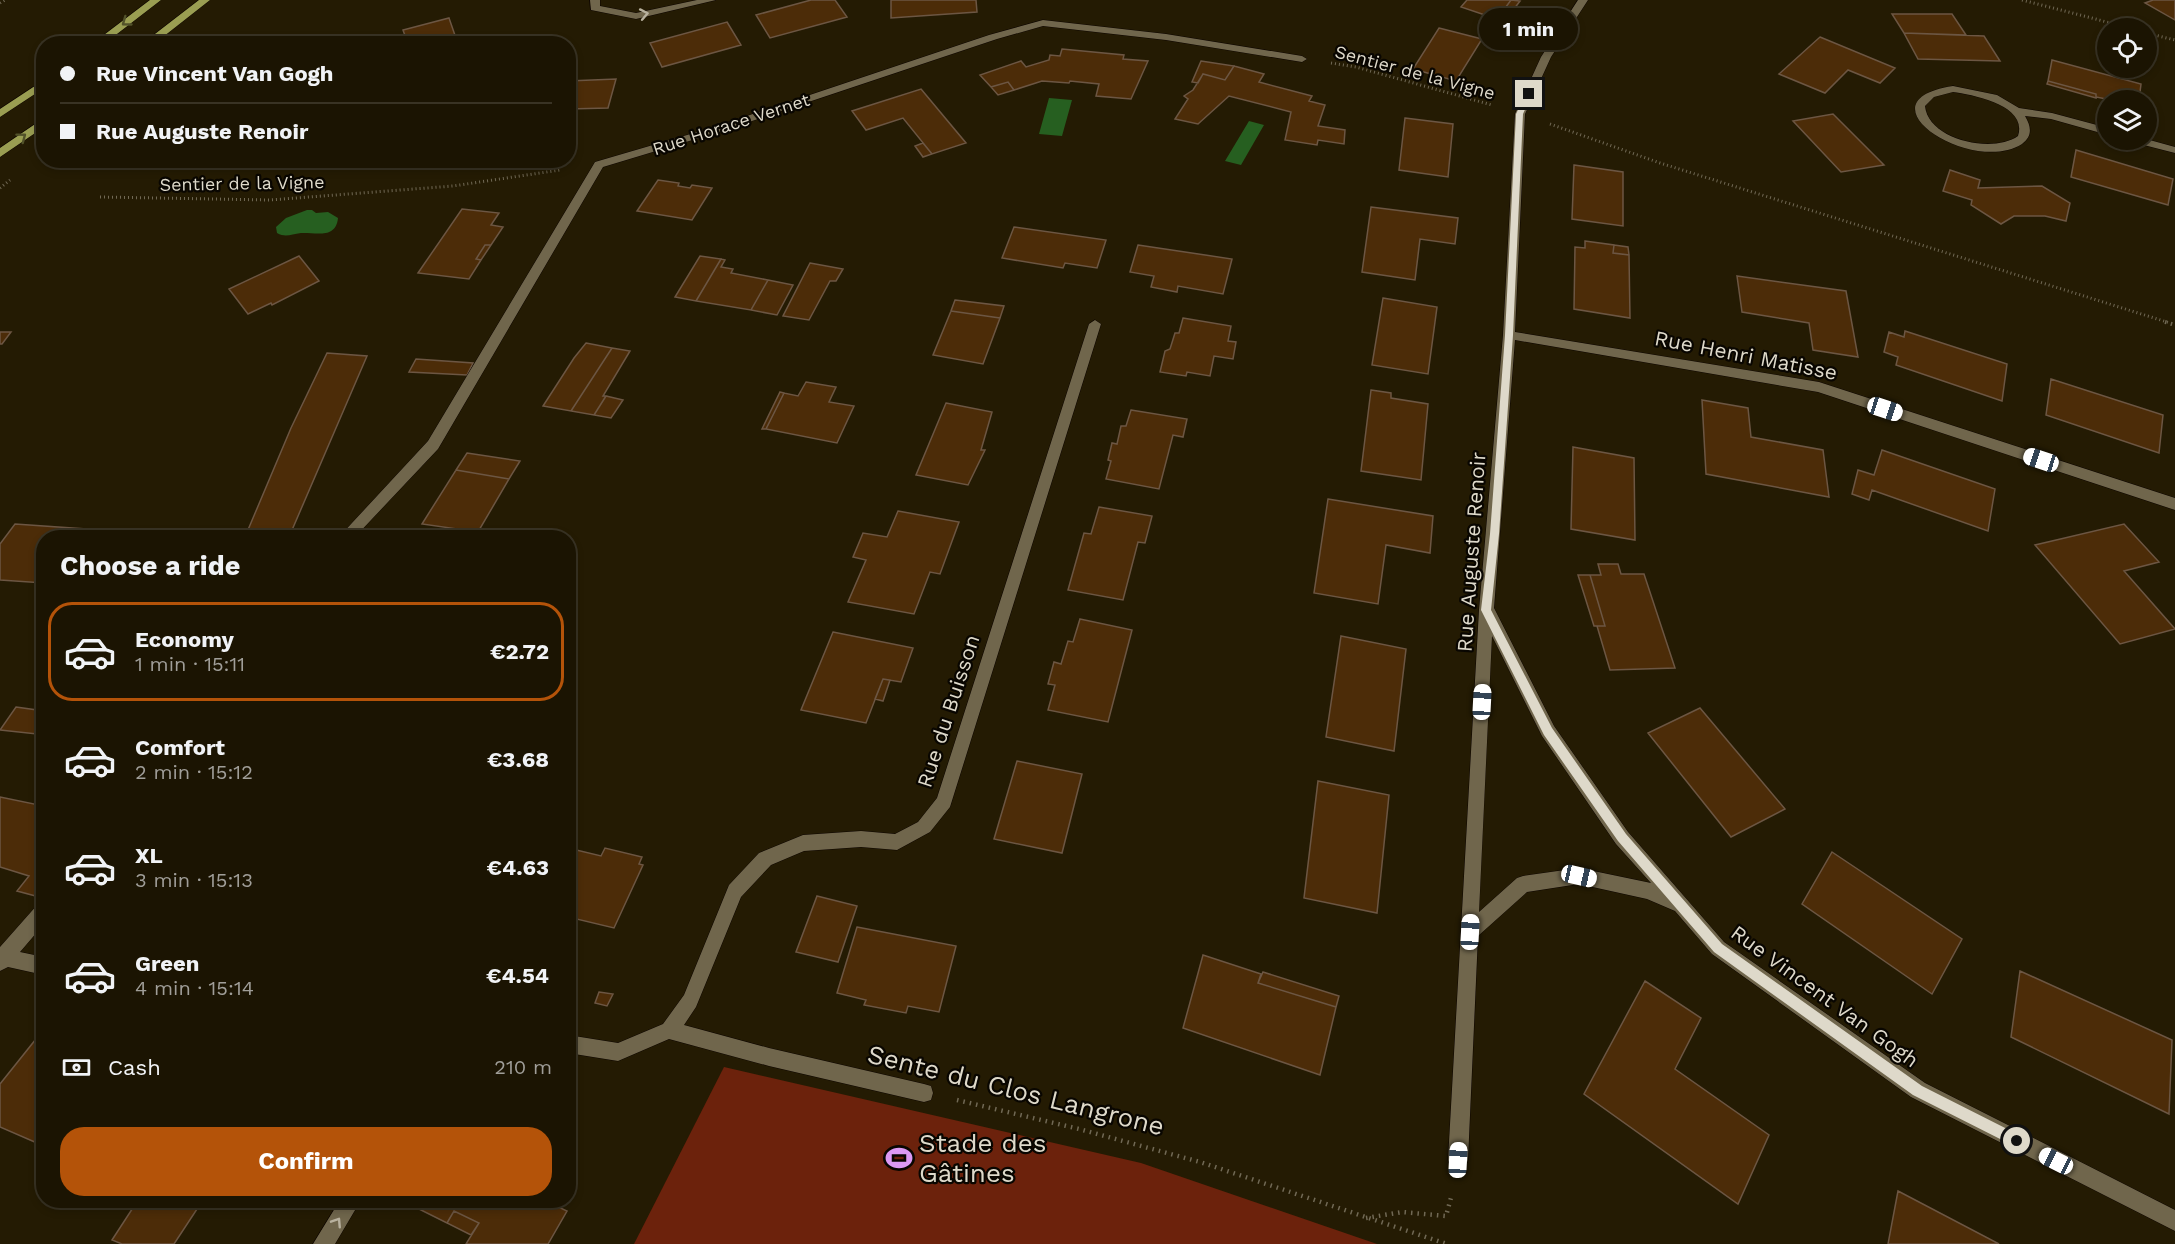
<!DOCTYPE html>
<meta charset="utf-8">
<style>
:root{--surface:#1b1402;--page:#241d0c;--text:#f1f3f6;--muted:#a09e99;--line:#393324;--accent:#b45309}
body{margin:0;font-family:"Work Sans",sans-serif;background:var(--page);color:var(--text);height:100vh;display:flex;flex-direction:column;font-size:22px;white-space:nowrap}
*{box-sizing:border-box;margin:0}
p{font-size:20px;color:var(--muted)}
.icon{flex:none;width:33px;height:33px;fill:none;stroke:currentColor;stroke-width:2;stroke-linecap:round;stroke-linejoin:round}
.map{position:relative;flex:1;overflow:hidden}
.panel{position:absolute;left:36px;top:530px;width:540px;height:678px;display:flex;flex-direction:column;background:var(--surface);border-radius:24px;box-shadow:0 3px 9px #0003,0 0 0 2px var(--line)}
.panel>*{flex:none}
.top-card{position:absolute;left:36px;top:36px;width:540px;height:132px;border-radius:24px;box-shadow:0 3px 9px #0003,0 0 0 2px var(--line);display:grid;align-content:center;height:132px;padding:0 24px;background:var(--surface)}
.controls{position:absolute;left:2097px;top:18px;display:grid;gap:12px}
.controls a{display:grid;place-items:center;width:60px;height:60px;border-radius:50%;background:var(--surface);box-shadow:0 3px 9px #0003,0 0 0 2px var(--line);font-size:30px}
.end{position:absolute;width:27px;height:27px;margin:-14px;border:8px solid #ded9ca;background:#111;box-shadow:0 0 0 3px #111}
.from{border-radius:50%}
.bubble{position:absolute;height:42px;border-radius:21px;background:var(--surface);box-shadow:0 3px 9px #0003,0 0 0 2px var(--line);font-size:20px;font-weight:700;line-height:42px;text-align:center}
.car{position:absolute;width:18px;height:36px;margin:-18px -9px;border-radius:8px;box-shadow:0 0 4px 2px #0007;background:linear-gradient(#fff 24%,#345 0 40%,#fff 0 76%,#345 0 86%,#fff 0)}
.top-card b{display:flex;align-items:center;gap:21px;height:57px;font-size:22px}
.top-card b+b{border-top:2px solid var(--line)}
.top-card i{width:15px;height:15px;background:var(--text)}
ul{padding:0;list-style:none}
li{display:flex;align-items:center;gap:18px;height:99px;margin:0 12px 9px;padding:0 12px;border:3px solid transparent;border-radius:24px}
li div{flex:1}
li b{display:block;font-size:22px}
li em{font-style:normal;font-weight:700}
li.selected{border-color:var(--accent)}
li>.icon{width:54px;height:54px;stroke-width:1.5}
h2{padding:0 24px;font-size:27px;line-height:72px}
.pay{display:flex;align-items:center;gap:15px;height:66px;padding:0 24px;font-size:22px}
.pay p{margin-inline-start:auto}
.action{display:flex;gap:12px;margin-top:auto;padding:12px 24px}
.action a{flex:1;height:69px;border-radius:24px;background:var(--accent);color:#fff;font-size:24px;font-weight:700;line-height:69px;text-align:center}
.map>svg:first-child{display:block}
</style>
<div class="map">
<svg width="2175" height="1244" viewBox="0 0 2175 1244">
<rect width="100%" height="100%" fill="#241b03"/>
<path fill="#6c220c" d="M724 1067 1141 1163 1377 1244H634Z"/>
<path fill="#265f20" d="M1049 98 1072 100 1062 136 1039 134Z
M1249 121 1264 125 1241 165 1225 161Z
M307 210H312L316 213 328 212 338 218C336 240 314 232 301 233 291 234 286 238 277 233L276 227 286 218Z"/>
<path fill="#4c2c08" stroke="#6c5643" stroke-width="1.5" d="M811 0H835L847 17 770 38 756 15Z
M891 0H976L977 12 891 18Z
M1467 0H1511L1497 19 1461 7Z
M1511 0 1520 1 1505 21 1497 19Z
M2153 0H2175V20L2145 3Z
M1892 14H1952L1966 35 1904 33Z
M449 18 458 44H408L403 30Z
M727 22 741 45 662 67 650 43Z
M1439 28 1482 39 1456 81 1413 69Z
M1904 33 1984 36 2000 61 1918 59Z
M1820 37 1895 68 1880 83 1848 70 1825 93 1779 74Z
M1062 49 1124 55 1123 59 1148 61 1131 99 1096 96 1099 84 1070 81 1069 83 1042 81 1014 90 1008 82 991 87 980 75 1021 61 1026 67 1049 60 1050 55 1060 56Z
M2052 60 2141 84 2139 100H2111L2096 97V94L2048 81Z
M1201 61 1234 66 1225 80 1203 74 1198 83 1192 82Z
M1234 66 1264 74 1259 82 1312 96 1309 101 1325 105 1318 126 1345 130 1344 144 1318 140 1317 145 1285 140 1291 112 1229 96 1198 124 1175 119 1188 99 1184 96 1193 90 1203 74 1225 80Z
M616 79 608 108 568 109V81Z
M2048 81 2096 94V98L2047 84Z
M1008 82 1014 90 998 95 991 87Z
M921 89 966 143 932 154 903 118 866 130 852 111Z
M1833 114 1884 165 1841 172 1793 121Z
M1405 118 1453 124 1448 177 1399 170Z
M923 143 932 154 923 157 915 146Z
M2076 150 2173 179 2168 205 2071 177Z
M1574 165 1623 172V226L1572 219Z
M1950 170 1980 180 1978 188 2042 186 2070 203 2066 221 2045 216H2014L2001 224 1971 205 1972 200 1943 191Z
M658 180 679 183 678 186 690 188 692 185 712 188 692 220 637 211Z
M1371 207 1458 218 1455 244 1420 239 1415 280 1362 272Z
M462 209 499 213 491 225 503 227 491 245H485L476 259 481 260 469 279 418 273Z
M1014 227 1106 240 1097 268 1065 263 1063 268 1002 258Z
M1585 241 1614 245 1613 253 1629 255 1630 318 1574 309 1575 247 1585 248Z
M485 245H491L481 260 476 259Z
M1138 245 1232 259 1223 294 1178 286 1177 292 1151 287 1154 276 1130 272Z
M1614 245 1628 247 1629 255 1613 253Z
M299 256 319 281 272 305 271 303 248 314 229 289Z
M700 256 721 259 696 301 675 297Z
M721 259 725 260 721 267 733 269 731 273 768 280 751 310 696 301Z
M810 263 843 269 836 281H830L809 320 783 316Z
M1737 276 1846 291 1858 357 1813 350 1809 323 1742 312Z
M768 280 793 285 777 315 751 310Z
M1383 298 1437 307 1428 374 1372 365Z
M955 300 1004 306 1000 318 951 311Z
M951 311 1000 318 983 364 933 355Z
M1183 318 1231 326 1228 341 1236 342 1233 359 1214 356 1210 376 1187 372 1186 376 1160 372 1165 351 1170 349 1175 333H1179Z
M1905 331 2007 364 2002 401 1896 365 1898 357 1884 352 1889 332 1904 337Z
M0 332H11L2 344H0Z
M586 343 612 348 571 411 543 406 574 358Z
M612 348 630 351 603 396H606L594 415 571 411Z
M327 353 367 356 289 537H245L291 428Z
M416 359 473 363 467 375 409 372Z
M2051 379 2163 415 2159 453 2046 415Z
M806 382 836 387 829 402 854 406 837 443 766 429 784 393 798 396Z
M1371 390 1391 393V398L1428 404 1421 480 1361 471Z
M780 392 784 393 766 429H762Z
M606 396 623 400 611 418 594 415Z
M1702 400 1748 408 1751 437 1823 450 1829 497 1706 474Z
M946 403 992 412 981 450H985L968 485 916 475Z
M1131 410 1187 419 1183 437 1173 435 1159 489 1106 479 1111 461 1108 460 1112 443 1117 444 1121 426H1126Z
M1573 447 1634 458 1635 540 1571 529Z
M1882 450 1995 489 1988 531 1872 490 1869 500 1852 494 1858 470 1874 475Z
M467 453 520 461 509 479 456 470Z
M456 470 509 479 478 532 422 524Z
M1328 499 1433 516 1430 553 1386 545 1378 604 1314 593Z
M1099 507 1152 516 1145 543 1138 542 1123 600 1068 590 1084 533 1091 534Z
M898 511 959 522 940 574 930 572 914 614 848 602 866 560 853 557 863 533 887 537Z
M15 524 86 529 81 537H44V583L0 580V544Z
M2124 524 2159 562 2124 571 2175 629 2120 644 2035 545Z
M1598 564H1618L1621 574H1644L1675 668 1610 670 1597 626H1605L1590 575H1601Z
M1578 575H1590L1605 626H1594Z
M1080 619 1132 630 1108 722 1048 710 1055 685 1048 684 1054 662 1061 664 1068 641 1073 642Z
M833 632 913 648 901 682 883 679 866 723 801 710Z
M1341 636 1406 649 1394 751 1326 737Z
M883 679 890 680 883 701 875 699Z
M16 707 44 711V723L37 734 0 730Z
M1700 708 1785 809 1731 837 1648 733Z
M1017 761 1082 774 1062 853 994 839Z
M1318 781 1389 795 1377 913 1304 898Z
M0 797 44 806 43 898 17 891 29 876 0 867Z
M568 848 601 856 605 848 642 857 639 864 643 865 614 928 568 917Z
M1832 852 1962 939 1932 994 1802 904Z
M817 896 857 906 838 962 796 952Z
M857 927 956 946 939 1012 908 1006 906 1013 864 1005 866 1000 837 993Z
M1203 955 1261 974 1258 983 1336 1007 1320 1075 1183 1028Z
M2020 971 2172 1040 2169 1114 2011 1037Z
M1263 972 1339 996 1336 1007 1258 983Z
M1645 981 1701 1018 1675 1069 1769 1135 1738 1204 1584 1094Z
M599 992 613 994 607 1006 595 1003Z
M44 1029V1146L0 1127V1084Z
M1898 1191 1999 1244H1888Z
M138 1200H203L174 1244H122L112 1240Z
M401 1200H544L567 1211 548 1244H466L479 1223 454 1211 447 1223Z
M454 1211 479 1223 471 1235 447 1223Z"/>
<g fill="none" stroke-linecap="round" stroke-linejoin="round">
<g stroke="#0d0500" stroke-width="1">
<path id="minor" d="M590 0H600V6L636 13 697 0H716L636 19 591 10Z
M1578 0H1588L1551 57 1525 114 1515 332 1819 382 2175 498V510L1818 392 1515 340 1494 608 1554 726 1628 832 1724 942 1925 1083 2175 1210V1231L1911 1097 1712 954 1675 911 1647 899 1579 884 1527 892 1478 936 1468 1160 1465 1167 1458 1170 1451 1167 1448 1160 1479 610 1503 335 1515 114 1541 57ZM1492 636 1542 736 1616 844 1651 883 1579 868 1523 876 1517 878 1479 912Z
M1043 20 1166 34 1302 56 1307 59 1302 62 1166 40 1043 26 997 39 719 132 603 167 438 449 355 537H339L428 441 595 162 711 128 989 35Z
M1953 86 1997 95 2019 108 2052 113 2108 128V135L2051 119 2025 116C2031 126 2033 136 2022 144 1972 176 1855 101 1953 86ZM1953 92C1974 95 2028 105 2018 136 1993 154 1928 140 1925 106L1934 97Z
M2146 139 2175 147V153L2132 142 2130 140Z
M1095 320 1101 324 950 807 930 832 897 850 861 847 804 851 771 865 741 897 696 1007 684 1025 769 1048 924 1084 931 1086 933 1093 931 1100 924 1102 769 1066 669 1039 618 1061 568 1053V1035L618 1043 663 1024 684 995 729 885 759 853 803 835 861 831 895 834 918 822 937 798 1089 324Z
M44 902V924L20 952 44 957V975L8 967 0 971V947L38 904Z
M340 1200H361L335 1244H313Z"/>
</g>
<g stroke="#0d0500" stroke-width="1">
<path id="primary" d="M150 0H161L104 44H92Z
M199 0H210L154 44H142Z
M44 80V88L0 117V109Z
M44 118V127L0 157V148Z"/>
</g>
<path stroke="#716955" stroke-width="3" stroke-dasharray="1 3" stroke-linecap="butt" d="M2022 0 2130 28
M0 3 5 0
M2146 33 2175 40
M1331 63 1356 67 1492 105
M1550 124 1660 163 2170 323
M0 188 10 180
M100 197 270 200 453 186 560 170"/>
<path stroke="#716955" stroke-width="4" stroke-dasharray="1.5 4.5" stroke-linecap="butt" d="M2165 322 2175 325"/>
<path stroke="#716955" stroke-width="4.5" stroke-dasharray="1.5 5" stroke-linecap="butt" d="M957 1100 1079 1129 1200 1162 1447 1244
M1366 1218 1402 1212 1446 1216 1452 1194"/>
<use href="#minor" fill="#70664c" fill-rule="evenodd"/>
<use href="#primary" fill="#9a9e52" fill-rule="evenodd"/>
</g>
<defs><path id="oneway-chevron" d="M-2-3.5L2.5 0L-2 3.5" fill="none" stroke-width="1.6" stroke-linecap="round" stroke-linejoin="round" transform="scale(1.5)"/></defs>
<g stroke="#b8b19e">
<use href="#oneway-chevron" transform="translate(644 14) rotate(-11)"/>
<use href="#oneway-chevron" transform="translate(337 1222) rotate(-57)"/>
</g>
<g stroke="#52522a">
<use href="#oneway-chevron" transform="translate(126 22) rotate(144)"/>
<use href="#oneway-chevron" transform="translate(22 137) rotate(-37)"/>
</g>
<path fill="#ded9ca" d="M1526 93 1532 94 1523 114 1513 335 1499 534 1491 610 1552 728 1626 834 1722 944 1922 1086 2021 1136 2023 1141 2021 1145 2017 1147 2012 1145 1913 1095 1714 952 1618 841 1544 735 1481 610 1490 534 1505 335 1516 114Z"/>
<defs>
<g id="stadium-bare" transform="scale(2.07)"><path d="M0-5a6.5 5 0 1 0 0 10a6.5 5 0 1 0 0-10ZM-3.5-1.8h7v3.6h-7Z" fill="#dc99f4" stroke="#090601" stroke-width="2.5" paint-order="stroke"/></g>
</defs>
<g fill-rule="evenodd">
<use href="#stadium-bare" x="899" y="1158"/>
</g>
<g text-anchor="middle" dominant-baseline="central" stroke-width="4.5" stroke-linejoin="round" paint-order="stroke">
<g font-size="18" fill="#ded9ca" stroke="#090601">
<text transform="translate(1415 72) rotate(15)">Sentier de la Vigne</text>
<text transform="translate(731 124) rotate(-18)">Rue Horace Vernet</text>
<text transform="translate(242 183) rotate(-1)">Sentier de la Vigne</text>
</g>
<g font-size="21" fill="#ded9ca" stroke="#090601">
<text transform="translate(1746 355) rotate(11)">Rue Henri Matisse</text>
<text transform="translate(1471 552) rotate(-86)">Rue Auguste Renoir</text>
<text transform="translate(948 711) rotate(-72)">Rue du Buisson</text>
<text transform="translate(1825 996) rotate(36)">Rue Vincent Van Gogh</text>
</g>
<g font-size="26" fill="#ded9ca" stroke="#090601">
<text transform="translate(1016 1090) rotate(14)">Sente du Clos Langrone</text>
</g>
<g font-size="26" fill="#ded9ca" stroke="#090601" text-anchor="start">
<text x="919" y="1143">Stade des<tspan x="919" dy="30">Gâtines</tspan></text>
</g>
</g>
</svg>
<div class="controls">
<a><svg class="icon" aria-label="locate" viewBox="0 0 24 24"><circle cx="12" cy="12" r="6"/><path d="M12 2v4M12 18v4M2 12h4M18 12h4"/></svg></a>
<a><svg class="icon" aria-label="layers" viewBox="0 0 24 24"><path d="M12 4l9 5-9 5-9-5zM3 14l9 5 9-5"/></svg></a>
</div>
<i class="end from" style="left:2017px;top:1141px"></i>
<i class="end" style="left:1529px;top:94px"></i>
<div class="bubble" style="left:1479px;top:8px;width:99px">1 min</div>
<i class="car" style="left:1885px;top:409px;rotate:108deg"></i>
<i class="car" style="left:2041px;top:460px;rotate:288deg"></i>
<i class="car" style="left:1482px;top:702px;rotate:3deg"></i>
<i class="car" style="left:1579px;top:876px;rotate:103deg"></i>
<i class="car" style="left:1470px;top:932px;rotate:3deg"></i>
<i class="car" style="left:1458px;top:1160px;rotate:3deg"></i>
<i class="car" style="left:2056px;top:1161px;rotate:297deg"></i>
<div class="top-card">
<b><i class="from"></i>Rue Vincent Van Gogh</b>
<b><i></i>Rue Auguste Renoir</b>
</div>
<section class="panel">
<h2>Choose a ride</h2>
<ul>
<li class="selected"><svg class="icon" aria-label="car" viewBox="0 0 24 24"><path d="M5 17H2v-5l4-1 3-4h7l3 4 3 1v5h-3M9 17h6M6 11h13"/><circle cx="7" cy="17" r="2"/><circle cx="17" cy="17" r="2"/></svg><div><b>Economy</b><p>1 min · 15:11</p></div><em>€2.72</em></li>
<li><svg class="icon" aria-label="car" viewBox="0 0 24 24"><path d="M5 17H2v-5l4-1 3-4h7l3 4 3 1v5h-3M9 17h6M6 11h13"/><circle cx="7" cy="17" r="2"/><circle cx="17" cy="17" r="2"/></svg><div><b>Comfort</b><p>2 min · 15:12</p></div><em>€3.68</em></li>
<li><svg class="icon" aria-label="car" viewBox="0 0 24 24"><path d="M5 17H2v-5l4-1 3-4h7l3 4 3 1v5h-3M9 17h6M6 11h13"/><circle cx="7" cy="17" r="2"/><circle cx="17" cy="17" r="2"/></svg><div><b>XL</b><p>3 min · 15:13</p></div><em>€4.63</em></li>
<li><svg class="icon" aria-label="car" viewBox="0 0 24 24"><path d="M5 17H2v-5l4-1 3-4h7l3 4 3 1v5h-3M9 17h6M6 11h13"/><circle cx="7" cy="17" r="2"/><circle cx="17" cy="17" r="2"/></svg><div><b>Green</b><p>4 min · 15:14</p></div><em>€4.54</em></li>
</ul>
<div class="pay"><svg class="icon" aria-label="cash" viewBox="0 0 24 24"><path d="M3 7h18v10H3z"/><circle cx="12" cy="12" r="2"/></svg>Cash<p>210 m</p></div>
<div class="action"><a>Confirm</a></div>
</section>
</div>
